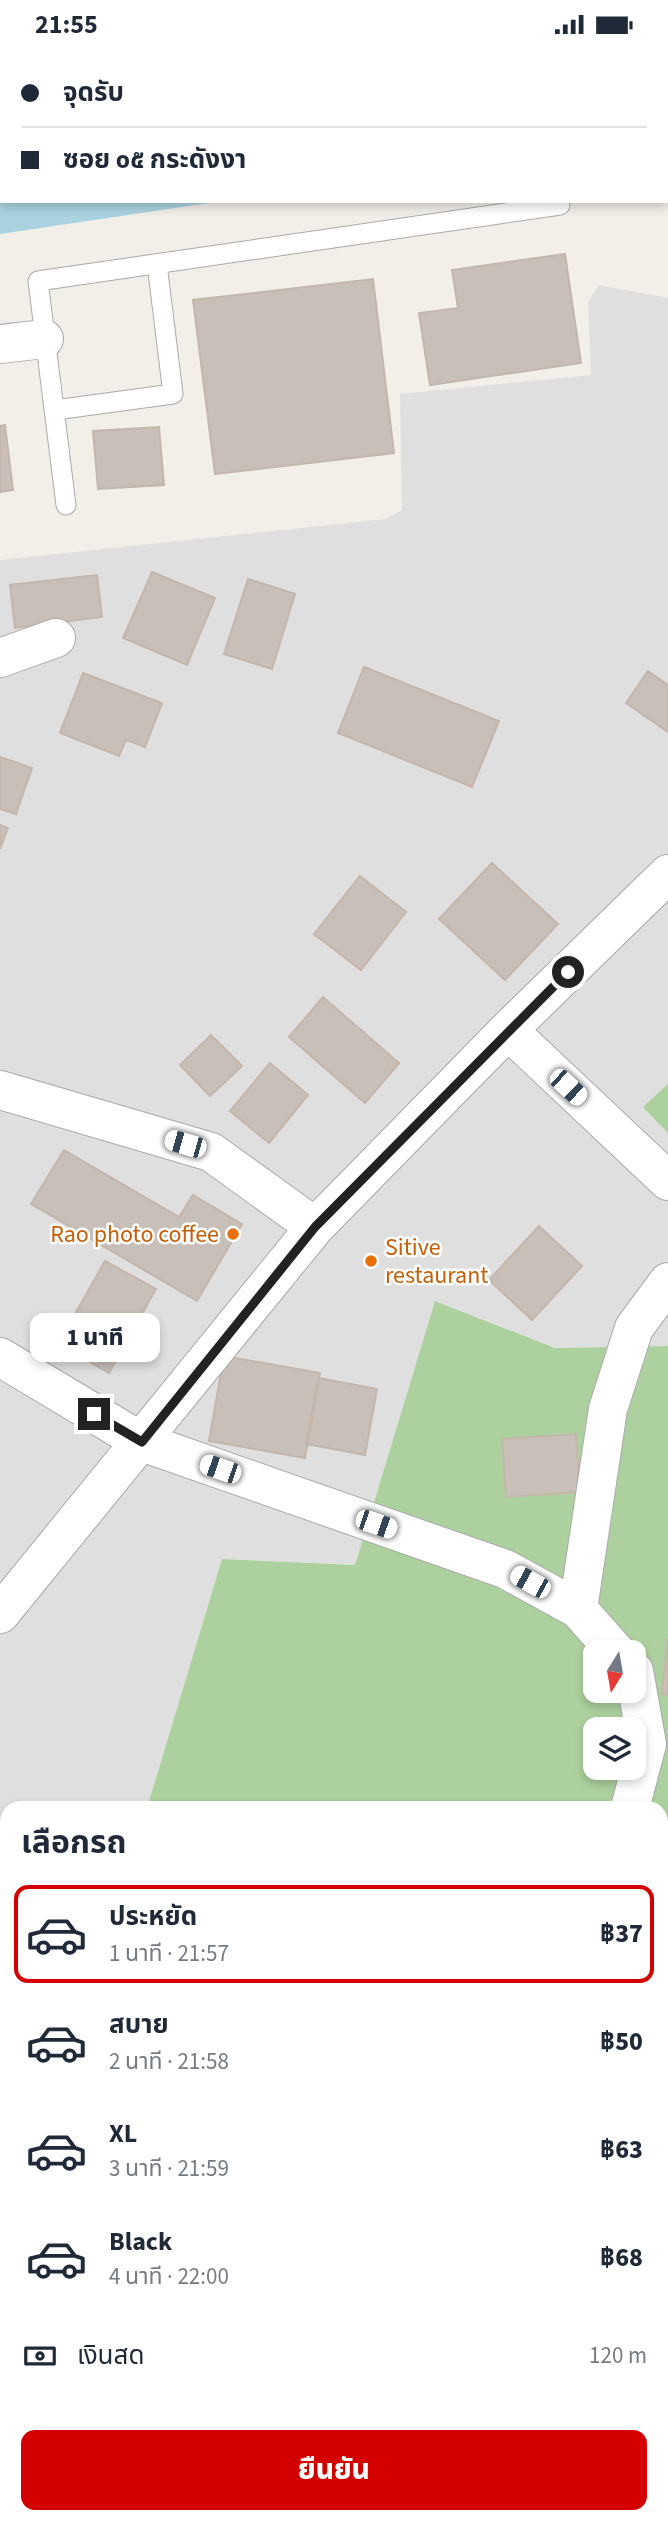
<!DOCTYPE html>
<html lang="th">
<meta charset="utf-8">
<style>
:root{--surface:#fff;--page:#f6f6f7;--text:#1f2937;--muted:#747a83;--line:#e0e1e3;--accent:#d40000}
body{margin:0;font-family:"Source Sans 3","Noto Sans Thai",sans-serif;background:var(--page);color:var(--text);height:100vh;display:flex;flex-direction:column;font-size:26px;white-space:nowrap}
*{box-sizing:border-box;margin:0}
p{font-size:23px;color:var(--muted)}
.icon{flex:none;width:38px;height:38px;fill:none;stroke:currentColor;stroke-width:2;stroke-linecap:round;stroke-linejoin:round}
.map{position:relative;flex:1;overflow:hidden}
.drawer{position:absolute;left:0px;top:1752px;width:668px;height:723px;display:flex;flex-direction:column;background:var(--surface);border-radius:21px 21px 0 0;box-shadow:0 4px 10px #0003}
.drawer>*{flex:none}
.banner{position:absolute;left:0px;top:0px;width:668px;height:154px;box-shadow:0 4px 10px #0003;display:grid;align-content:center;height:154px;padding:0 21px;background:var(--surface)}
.needle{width:46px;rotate:191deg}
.controls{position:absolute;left:583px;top:1591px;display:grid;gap:14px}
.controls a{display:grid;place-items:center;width:63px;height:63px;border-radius:14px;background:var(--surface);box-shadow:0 4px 10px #0003;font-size:35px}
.end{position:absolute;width:32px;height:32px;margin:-16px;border:9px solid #222;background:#fff;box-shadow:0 0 0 4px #fff}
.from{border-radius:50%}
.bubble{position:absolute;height:49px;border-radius:14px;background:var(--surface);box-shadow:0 4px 10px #0003;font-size:23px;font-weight:800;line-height:49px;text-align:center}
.car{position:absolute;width:21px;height:42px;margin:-21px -10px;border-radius:9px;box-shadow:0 0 5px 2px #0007;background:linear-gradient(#fff 24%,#345 0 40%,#fff 0 76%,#345 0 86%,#fff 0)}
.banner b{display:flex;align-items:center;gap:24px;height:66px;font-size:26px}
.banner b+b{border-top:2px solid var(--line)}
.banner i{width:18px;height:18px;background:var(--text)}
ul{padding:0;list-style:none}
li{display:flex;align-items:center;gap:21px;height:98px;margin:0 14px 10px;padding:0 7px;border:4px solid transparent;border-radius:14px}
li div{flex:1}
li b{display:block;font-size:26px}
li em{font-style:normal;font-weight:800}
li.on{border-color:var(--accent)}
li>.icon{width:63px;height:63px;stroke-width:1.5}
h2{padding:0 21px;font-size:32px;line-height:84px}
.pay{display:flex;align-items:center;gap:18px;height:77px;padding:0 21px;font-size:26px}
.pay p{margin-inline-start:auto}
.cta{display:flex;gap:14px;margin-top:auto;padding:14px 21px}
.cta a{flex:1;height:80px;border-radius:14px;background:var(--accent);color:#fff;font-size:28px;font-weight:800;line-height:80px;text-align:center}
.status{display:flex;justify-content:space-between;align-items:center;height:49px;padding:0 35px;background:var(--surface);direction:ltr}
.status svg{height:19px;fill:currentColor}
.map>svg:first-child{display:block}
</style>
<div class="status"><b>21:55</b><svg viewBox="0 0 49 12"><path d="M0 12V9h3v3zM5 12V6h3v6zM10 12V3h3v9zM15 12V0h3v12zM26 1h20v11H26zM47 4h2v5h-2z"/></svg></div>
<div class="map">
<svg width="668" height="2473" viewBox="0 0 668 2473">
<rect width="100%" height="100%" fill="#f2efe9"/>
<path fill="#e0dfdf" d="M599 236 668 249V1035L644 1058 668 1084V1297L555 1299 435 1252 355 1516 222 1510 147 1759H7V2029H0V511L385 470 402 461 400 345 591 326 588 253Z"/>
<path fill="#add19e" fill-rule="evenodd" d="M668 1035V1084L643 1058Z
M435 1252 555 1299 668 1297V1837L662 1857V1759H147L222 1510 355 1516ZM595 1603H634V1642H595ZM595 1680H634V1718H595Z
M662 1861 668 1864V2473H0V2029H7V2468H662Z"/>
<path fill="#aad3df" d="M0 0H668V64L667 2H2V152H222L0 185Z"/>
<path fill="#c7bfb8" stroke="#c4b6ab" stroke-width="2" d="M565 205 581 314 430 336 419 264 458 259 452 221Z
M373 230 394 404 215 425 193 251Z
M5 376 13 441 0 443V377Z
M159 378 164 436 98 440 93 382Z
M152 523 215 549 187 616 123 589Z
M97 526 102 568 15 579 10 536Z
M248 530 295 545 272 620 224 605Z
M364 618 499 672 472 738 338 684Z
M648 622 668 636V683L626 654Z
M83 624 162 654 145 698 126 691 119 707 60 684Z
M0 708 32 719 16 765 0 760Z
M0 776 8 779 0 800Z
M492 814 558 875 505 931 439 870Z
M360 827 406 863 361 921 314 885Z
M323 948 399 1014 365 1054 289 988Z
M211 986 242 1017 210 1047 180 1016Z
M270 1014 308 1046 269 1094 230 1062Z
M64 1101 179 1168 193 1146 242 1175 197 1252 31 1155Z
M539 1177 582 1217 532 1271 489 1231Z
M105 1212 156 1240 109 1324 58 1295Z
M224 1307 320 1324 305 1409 209 1392Z
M319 1329 377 1340 365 1406 306 1395Z
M576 1385 580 1443 506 1448 502 1390Z
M668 1589V1646L662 1645Z
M0 2067 7 2070V2151L0 2148Z"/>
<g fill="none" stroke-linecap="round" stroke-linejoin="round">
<g stroke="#a9a9a9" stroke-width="21">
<path id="service" d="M55 361 173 345 157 215
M66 456 38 232 560 156
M0 1952 7 1955
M662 2101 668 2097
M662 2223 668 2226
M63 2473 64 2468
M422 2473 425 2468"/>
</g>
<g stroke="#a9a9a9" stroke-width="40">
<path id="minor" d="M0 295 44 290
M0 609 56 589
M508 981 668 1132
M0 1041 211 1103 315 1178
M0 1308 142 1393 505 1520 578 1560 616 1603
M578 1560 608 1360 634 1279 668 1233
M0 1565 315 1178 508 981 668 825
M630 1759 647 1695 634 1622"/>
</g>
<use href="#service" stroke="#fff" stroke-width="19"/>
<use href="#minor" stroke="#fff" stroke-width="38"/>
</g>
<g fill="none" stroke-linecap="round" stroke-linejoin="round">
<path stroke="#222" stroke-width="9" d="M94 1365 142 1393 315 1178 568 923"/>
</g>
<g fill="#e8710a" stroke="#fff" stroke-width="2.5">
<circle cx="233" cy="1185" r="7"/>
<circle cx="371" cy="1212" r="7"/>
</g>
<g text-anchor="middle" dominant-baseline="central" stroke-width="5" stroke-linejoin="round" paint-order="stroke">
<g font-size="24" fill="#c56008" stroke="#fff" text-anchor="end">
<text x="219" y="1185">Rao photo coffee</text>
<text x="385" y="1198" text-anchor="start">Sitive<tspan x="385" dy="28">restaurant</tspan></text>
</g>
</g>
</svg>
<div class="controls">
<a><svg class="needle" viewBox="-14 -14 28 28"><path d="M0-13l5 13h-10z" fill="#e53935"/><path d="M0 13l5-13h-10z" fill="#747a83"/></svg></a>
<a><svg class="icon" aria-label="layers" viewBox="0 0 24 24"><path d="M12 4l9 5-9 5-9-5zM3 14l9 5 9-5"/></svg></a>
</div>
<i class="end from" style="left:568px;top:923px"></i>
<i class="end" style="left:94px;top:1365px"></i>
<div class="bubble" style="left:30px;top:1264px;width:130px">1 นาที</div>
<i class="car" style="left:568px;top:1038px;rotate:133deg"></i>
<i class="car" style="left:185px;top:1095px;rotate:286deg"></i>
<i class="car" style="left:220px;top:1420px;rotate:289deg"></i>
<i class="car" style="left:376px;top:1475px;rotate:109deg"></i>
<i class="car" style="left:530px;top:1533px;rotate:299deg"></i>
<div class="banner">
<b><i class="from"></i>จุดรับ</b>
<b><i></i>ซอย ๐๕ กระดังงา</b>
</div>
<section class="drawer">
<h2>เลือกรถ</h2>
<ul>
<li class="on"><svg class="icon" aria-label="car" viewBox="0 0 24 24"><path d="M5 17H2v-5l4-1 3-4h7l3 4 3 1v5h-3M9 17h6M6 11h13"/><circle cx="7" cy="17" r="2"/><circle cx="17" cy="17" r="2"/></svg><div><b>ประหยัด</b><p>1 นาที · 21:57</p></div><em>฿37</em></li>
<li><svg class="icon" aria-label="car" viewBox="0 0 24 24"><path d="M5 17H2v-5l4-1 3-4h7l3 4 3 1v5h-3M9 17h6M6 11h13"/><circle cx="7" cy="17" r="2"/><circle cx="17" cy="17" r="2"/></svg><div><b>สบาย</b><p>2 นาที · 21:58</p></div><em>฿50</em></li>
<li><svg class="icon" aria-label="car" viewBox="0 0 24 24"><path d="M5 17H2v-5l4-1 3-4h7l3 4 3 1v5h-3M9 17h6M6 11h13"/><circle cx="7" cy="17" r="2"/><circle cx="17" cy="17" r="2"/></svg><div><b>XL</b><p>3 นาที · 21:59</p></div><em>฿63</em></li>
<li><svg class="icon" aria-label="car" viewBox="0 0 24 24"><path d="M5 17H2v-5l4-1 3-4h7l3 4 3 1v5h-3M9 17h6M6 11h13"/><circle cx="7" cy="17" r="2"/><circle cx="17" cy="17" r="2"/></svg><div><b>Black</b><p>4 นาที · 22:00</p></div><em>฿68</em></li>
</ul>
<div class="pay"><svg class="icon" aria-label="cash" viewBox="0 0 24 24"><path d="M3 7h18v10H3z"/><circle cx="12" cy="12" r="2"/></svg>เงินสด<p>120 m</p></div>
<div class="cta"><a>ยืนยัน</a></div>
</section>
</div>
